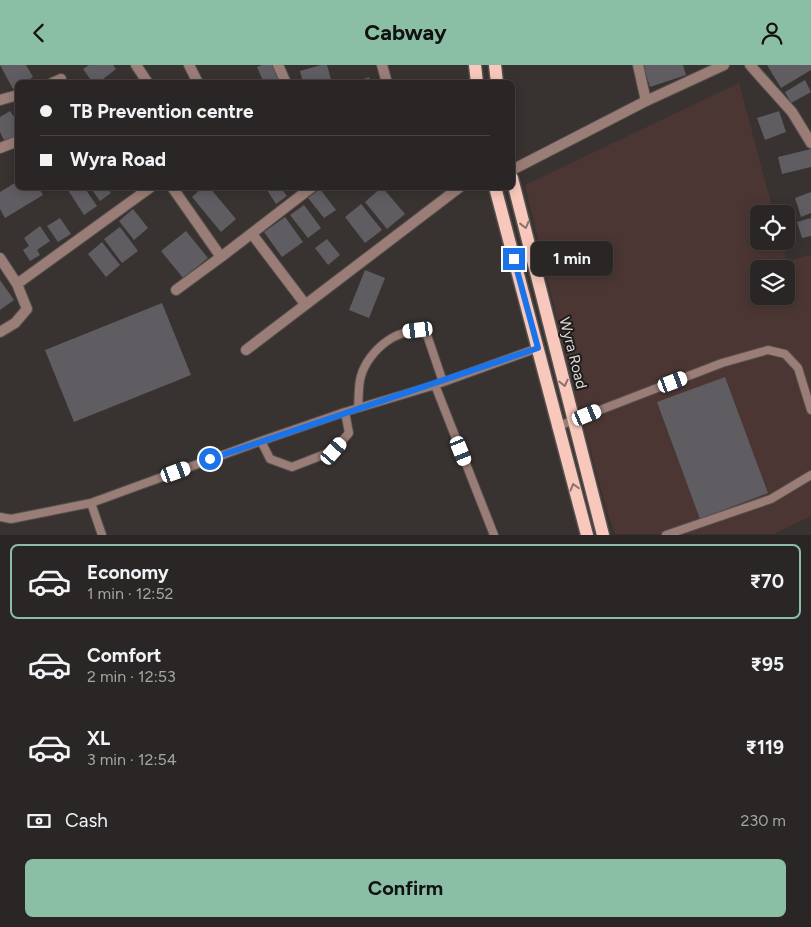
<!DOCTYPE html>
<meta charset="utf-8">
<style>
:root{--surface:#2a2625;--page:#322e2d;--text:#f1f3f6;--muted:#a5a5a7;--line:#464342;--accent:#8abfa5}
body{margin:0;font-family:Figtree,sans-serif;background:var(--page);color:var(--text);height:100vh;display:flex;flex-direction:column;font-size:19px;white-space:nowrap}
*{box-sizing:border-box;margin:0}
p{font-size:16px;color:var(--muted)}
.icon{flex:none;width:28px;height:28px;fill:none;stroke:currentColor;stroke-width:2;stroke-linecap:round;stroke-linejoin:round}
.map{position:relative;height:470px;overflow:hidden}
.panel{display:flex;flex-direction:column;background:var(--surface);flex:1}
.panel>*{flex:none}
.banner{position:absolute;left:15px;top:15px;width:500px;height:110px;border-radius:8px;box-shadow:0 2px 12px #0003,0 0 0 1px var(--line);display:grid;align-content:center;height:110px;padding:0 25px;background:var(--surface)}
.buttons{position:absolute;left:750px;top:140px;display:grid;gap:10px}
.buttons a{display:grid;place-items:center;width:45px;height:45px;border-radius:8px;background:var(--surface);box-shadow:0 2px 12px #0003,0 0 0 1px var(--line);font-size:25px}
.end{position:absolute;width:22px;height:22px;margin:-11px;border:6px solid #1a73e8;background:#fff;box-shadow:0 0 0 2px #fff}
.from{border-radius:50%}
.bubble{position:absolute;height:35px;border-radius:8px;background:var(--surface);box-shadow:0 2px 12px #0003,0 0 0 1px var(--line);font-size:16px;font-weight:700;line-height:35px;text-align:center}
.car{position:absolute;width:15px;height:30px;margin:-15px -8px;border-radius:6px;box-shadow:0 0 4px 1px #0007;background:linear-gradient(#fff 24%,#345 0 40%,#fff 0 76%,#345 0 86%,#fff 0)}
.banner b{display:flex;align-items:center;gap:18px;height:48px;font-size:19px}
.banner b+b{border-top:1px solid var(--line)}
.banner i{width:12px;height:12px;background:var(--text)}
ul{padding:9px 0 0;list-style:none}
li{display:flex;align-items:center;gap:15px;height:75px;margin:0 10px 8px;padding:0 15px;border:2px solid transparent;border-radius:8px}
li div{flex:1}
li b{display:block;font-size:19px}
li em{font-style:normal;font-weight:700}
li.current{border-color:var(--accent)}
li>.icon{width:45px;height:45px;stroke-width:1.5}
.pay{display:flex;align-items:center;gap:12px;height:55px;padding:0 25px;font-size:19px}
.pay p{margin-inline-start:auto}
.primary-button{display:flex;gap:10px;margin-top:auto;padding:10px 25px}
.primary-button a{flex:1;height:58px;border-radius:8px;background:var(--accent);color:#111;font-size:20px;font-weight:700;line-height:58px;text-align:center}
header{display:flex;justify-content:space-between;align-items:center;height:65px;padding:0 25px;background:var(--accent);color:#111;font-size:22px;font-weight:700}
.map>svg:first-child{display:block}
</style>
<header><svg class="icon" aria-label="back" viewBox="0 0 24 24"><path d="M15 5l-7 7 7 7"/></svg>Cabway<svg class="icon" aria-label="person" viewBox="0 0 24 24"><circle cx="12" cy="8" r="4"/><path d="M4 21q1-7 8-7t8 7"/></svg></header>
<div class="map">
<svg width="811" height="470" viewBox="0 0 811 470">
<rect width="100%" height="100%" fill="#383331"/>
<path fill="#4b3633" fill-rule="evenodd" d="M739 18 774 149H759V176H781L787 196 811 190V451L774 469H615L607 446 579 344 525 120ZM759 204H786V231H759Z"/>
<path fill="#5f5d62" d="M0 0H26L33 12 24 18H18V21L13 24Z
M89 0H113L116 4 98 18H93L83 4Z
M262 0H274L281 18H264L257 2Z
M321 0H327L332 18H303L300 6Z
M643 0H683L686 10 650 22Z
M767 0H811V5L781 23Z
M369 12 371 18H356V17Z
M805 15 811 27 791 38 785 27Z
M10 46 18 58V70L5 77 0 67V52Z
M779 46 786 67 765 75 757 53Z
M811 84V102L782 109 778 92Z
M18 116V122H38L43 130 5 153 0 144V127Z
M66 122H84L97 141 84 150Z
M90 122H107L111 128 100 136Z
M203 122H209L236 154 221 167 192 132Z
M265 122H280L287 131 276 139Z
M382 122 405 149 387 164 365 137Z
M320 124 336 145 324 153 308 133Z
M811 127V148L801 152 795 133Z
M361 139 382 165 365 178 345 152Z
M304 140 321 163 308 173 290 150Z
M133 144 148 163 134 175 119 156Z
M285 152 303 177 282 192 264 167Z
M60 153 71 169 58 177 47 161Z
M811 153V171L802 173 797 157Z
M40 161 50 176 37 185 40 190 30 196 23 185 29 181 24 173Z
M120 162 138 186 122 198 104 174Z
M186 166 208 193 183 213 161 186Z
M327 174 340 190 328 200 315 183Z
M102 177 120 200 106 212 88 189Z
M365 205 385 213 369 253 349 245Z
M0 215 14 235 0 245Z
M162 238 191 310 74 357 45 285Z
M725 312 768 428 700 454 657 337Z"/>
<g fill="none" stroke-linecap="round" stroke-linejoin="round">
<g stroke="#56514f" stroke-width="10">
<path id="service" d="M435 320 494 470
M358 343C359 333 358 321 361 311 368 286 401 257 427 270L443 317
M556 362 722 298 768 285 785 289 798 303 811 345
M261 376 270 394 292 402 333 386 349 368 345 347
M0 452 11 454 91 438
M102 470 91 438 261 376 345 347 435 320 538 283
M666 470 771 434 811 410"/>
</g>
<g stroke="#56514f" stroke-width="12">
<path id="minor" d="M136 0 148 18
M189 0 198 18
M278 0 286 18
M382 0 387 18
M638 0 646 36
M750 0 792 47 811 78
M52 18 61 14
M0 35 18 30
M0 83 18 76
M512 105 646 36 724 0
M172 122 221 192 312 122
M252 169 305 239
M0 193 17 219 27 244 15 258 0 267
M17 219 151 122
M176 225 221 192
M246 285 460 122"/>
</g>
<g stroke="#56514f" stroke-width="15">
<path id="primary" d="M475 0 477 18
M495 0 497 18
M512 113 603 470
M495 122 587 470"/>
</g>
<use href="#service" stroke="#9a7d76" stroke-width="8"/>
<use href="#minor" stroke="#9a7d76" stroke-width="10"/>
<use href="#primary" stroke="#f8c8bc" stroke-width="12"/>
</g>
<defs><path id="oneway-chevron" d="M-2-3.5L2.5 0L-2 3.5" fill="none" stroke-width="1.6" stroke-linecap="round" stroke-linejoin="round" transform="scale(1.25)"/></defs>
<g stroke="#8b726c">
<use href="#oneway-chevron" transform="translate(525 160) rotate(76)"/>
<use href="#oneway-chevron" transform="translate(564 318) rotate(77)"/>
<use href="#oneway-chevron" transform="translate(574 422) rotate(-106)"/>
</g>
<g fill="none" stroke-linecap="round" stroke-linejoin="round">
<path stroke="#1a73e8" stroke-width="6" d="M210 394 538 283 514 194"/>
</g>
<g text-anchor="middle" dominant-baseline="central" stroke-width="4" stroke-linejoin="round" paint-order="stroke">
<g font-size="15" fill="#ddd9d8" stroke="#1e1c1b">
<text transform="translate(573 288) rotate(76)">Wyra Road</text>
</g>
</g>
</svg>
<div class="buttons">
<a><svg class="icon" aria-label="locate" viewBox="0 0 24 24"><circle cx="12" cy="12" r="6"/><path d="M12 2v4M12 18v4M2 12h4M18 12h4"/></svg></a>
<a><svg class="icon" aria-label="layers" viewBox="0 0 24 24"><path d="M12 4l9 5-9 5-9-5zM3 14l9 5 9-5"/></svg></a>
</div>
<i class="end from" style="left:210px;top:394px"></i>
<i class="end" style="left:514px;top:194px"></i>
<div class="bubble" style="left:531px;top:176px;width:82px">1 min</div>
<i class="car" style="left:418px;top:265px;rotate:263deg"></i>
<i class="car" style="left:673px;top:317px;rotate:69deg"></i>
<i class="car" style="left:587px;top:350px;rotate:68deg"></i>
<i class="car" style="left:334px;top:386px;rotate:41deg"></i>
<i class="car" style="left:461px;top:386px;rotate:158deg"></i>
<i class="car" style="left:176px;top:407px;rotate:70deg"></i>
<div class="banner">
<b><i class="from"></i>TB Prevention centre</b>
<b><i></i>Wyra Road</b>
</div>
</div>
<section class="panel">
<ul>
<li class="current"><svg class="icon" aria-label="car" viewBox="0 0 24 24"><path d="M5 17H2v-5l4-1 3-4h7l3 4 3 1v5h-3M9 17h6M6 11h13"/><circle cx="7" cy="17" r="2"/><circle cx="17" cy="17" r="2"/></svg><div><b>Economy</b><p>1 min · 12:52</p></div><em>₹70</em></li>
<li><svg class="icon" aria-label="car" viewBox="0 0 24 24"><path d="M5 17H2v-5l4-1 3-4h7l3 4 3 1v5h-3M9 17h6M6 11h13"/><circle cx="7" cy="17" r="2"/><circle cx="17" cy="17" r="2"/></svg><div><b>Comfort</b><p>2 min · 12:53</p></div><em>₹95</em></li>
<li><svg class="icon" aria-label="car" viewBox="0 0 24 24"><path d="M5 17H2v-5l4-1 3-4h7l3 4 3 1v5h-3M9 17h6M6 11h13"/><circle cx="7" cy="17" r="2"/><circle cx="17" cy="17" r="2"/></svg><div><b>XL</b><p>3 min · 12:54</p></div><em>₹119</em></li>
</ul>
<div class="pay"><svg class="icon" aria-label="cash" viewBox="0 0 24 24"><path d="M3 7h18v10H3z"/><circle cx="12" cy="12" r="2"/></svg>Cash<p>230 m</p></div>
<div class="primary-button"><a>Confirm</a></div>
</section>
